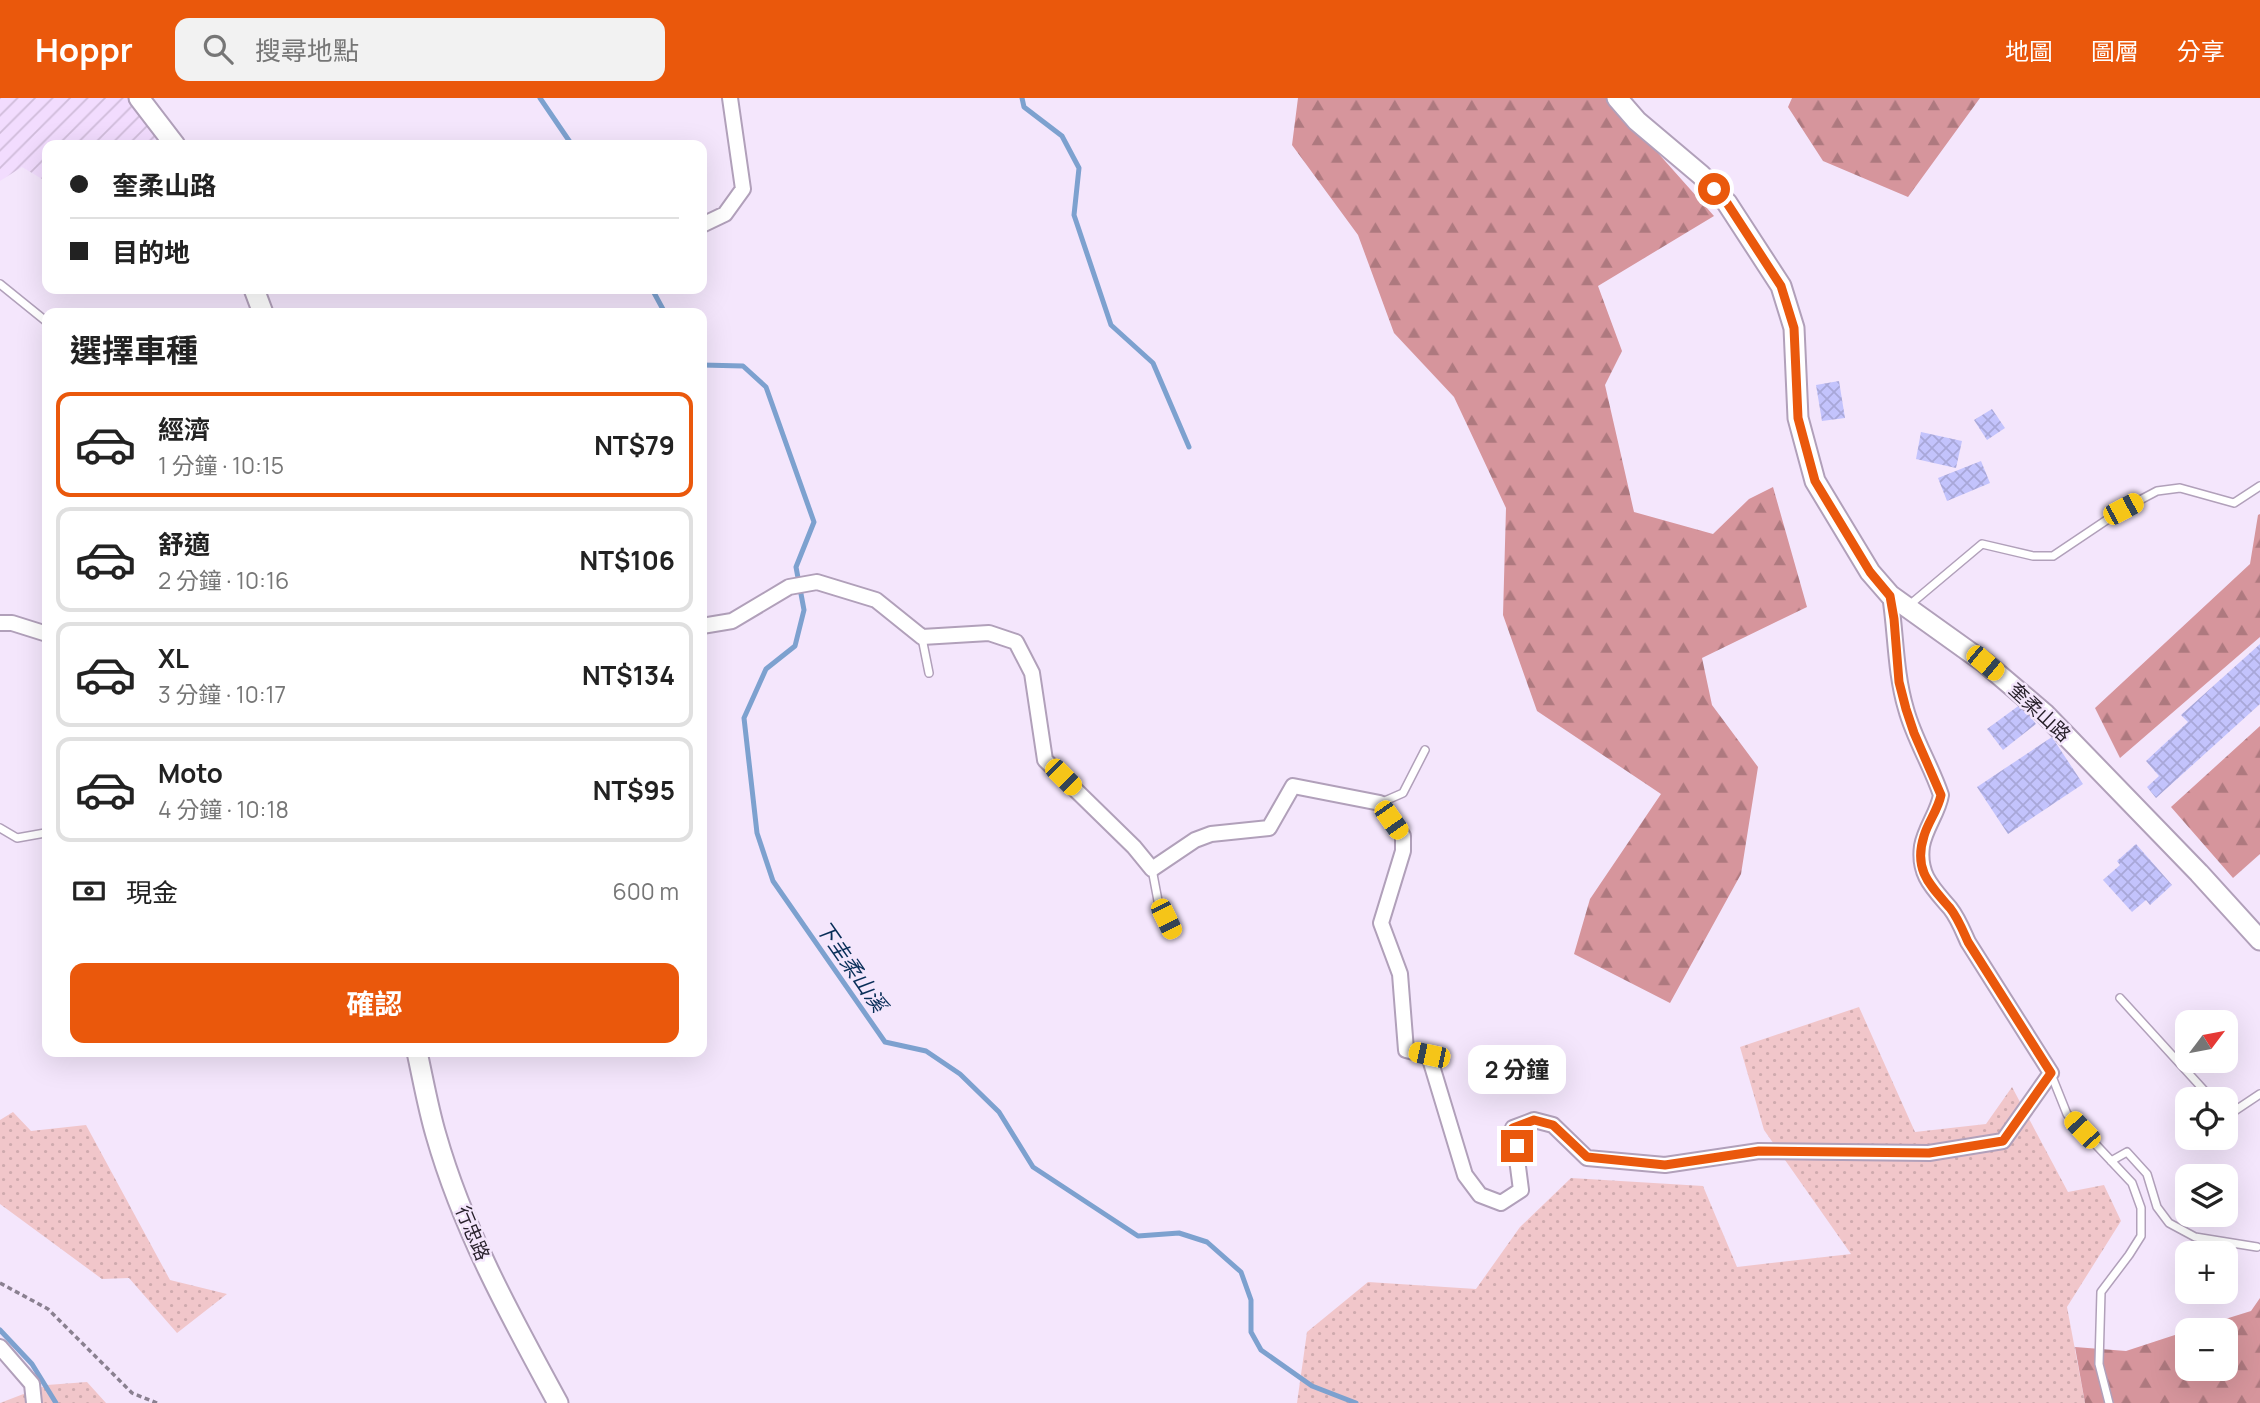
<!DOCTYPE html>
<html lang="zh-TW">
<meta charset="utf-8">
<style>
:root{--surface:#fff;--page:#f2f2f2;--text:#222;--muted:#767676;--line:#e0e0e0;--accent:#ea580c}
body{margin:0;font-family:Manrope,"Noto Sans TC",sans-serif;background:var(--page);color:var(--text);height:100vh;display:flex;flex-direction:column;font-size:26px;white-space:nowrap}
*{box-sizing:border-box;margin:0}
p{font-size:23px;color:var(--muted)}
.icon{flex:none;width:38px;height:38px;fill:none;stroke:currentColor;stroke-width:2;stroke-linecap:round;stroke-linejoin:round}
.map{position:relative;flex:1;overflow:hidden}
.drawer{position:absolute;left:42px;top:210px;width:665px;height:749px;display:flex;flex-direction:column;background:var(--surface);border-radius:14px;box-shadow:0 7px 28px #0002}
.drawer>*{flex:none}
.banner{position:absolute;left:42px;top:42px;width:665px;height:154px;border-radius:14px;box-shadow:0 7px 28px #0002;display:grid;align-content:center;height:154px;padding:0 28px;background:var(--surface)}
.needle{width:46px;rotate:58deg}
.buttons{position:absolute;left:2175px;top:912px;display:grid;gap:14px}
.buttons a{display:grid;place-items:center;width:63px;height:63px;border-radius:14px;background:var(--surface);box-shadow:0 7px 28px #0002;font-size:35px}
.end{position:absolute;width:32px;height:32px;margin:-16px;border:9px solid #ea580c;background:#fff;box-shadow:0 0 0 4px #fff}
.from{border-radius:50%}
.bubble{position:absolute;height:49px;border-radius:14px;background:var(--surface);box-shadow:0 7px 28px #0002;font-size:23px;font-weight:700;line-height:49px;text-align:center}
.car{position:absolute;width:21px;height:42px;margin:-21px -10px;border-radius:9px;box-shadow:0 0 5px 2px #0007;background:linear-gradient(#f5c518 24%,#345 0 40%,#f5c518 0 76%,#345 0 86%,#f5c518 0)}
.banner b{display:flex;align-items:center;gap:24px;height:66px;font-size:26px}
.banner b+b{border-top:2px solid var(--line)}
.banner i{width:18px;height:18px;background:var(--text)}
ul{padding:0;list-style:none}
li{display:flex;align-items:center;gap:21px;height:105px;margin:0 14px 10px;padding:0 14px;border:4px solid var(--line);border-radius:14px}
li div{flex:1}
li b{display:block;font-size:26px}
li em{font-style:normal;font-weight:700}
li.on{border-color:var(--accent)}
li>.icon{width:63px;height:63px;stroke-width:1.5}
h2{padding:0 28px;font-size:32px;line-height:84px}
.pay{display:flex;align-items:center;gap:18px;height:77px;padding:0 28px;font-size:26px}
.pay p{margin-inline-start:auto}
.action{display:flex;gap:14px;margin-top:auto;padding:14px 28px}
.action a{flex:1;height:80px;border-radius:14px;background:var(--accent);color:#fff;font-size:28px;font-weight:700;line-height:80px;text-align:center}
header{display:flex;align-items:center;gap:42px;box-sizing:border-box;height:98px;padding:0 35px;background:var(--accent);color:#fff}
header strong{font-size:33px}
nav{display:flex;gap:38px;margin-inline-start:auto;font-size:24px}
.search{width:490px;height:63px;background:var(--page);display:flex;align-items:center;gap:18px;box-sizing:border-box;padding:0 24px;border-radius:14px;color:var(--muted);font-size:26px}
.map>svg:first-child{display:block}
</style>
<header>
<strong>Hoppr</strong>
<div class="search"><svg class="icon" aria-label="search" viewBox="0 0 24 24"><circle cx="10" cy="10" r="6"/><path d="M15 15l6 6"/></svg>搜尋地點</div>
<nav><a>地圖</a><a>圖層</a><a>分享</a></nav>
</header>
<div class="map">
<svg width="2260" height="1305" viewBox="0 0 2260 1305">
<defs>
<pattern id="industrial-furrows" width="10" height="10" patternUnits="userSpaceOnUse" patternTransform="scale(1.75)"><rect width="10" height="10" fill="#f2dcfe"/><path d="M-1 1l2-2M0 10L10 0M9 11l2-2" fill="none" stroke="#d0bcda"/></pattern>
<pattern id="grass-dots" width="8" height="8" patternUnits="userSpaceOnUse" patternTransform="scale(1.75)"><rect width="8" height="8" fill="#f1c6ca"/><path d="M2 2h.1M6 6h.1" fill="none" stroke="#cfaaae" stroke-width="1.8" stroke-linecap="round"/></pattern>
<pattern id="forest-firs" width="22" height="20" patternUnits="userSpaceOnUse" patternTransform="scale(1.75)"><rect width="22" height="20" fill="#d6959c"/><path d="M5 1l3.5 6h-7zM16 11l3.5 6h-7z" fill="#ae797f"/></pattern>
<pattern id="building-cross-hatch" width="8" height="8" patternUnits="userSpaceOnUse" patternTransform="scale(1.75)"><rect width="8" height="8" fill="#c3c3fc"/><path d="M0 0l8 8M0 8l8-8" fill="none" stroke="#a8a7d8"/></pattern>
</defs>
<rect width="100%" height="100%" fill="#f4e6fc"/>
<path fill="url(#industrial-furrows)" d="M0 0H149L183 47H47V84L22 69 0 83Z"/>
<path fill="url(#grass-dots)" d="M1859 909 1915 1034 1986 1026 2012 989 2068 1094 2104 1087 2121 1123 2067 1209 2085 1305H1297L1307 1234 1368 1184 1476 1191 1520 1129 1571 1080 1703 1088 1737 1169 1851 1156 1764 1032 1740 949Z
M13 1014 31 1033 86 1027 170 1182 227 1196 177 1235 129 1180 102 1181 0 1106V1022Z
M87 1284 106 1305H0L47 1287Z"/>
<path fill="url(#forest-firs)" d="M1298 0H1609L1714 118 1598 188 1622 253 1605 287 1634 414 1713 436 1749 401 1773 389 1807 509 1702 560 1712 607 1758 669 1741 776 1670 905 1574 856 1590 801 1661 696 1537 613 1503 517 1506 410 1454 299 1394 235 1358 137 1292 47Z
M1792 0H1980L1908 99 1823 63 1788 9Z
M2260 416V539L2120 660 2095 610 2250 466 2258 417Z
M2260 628V756L2233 780 2171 709Z
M2260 1200V1305H2085L2075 1249 2126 1253 2187 1233 2188 1270H2226V1232H2190L2251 1213Z"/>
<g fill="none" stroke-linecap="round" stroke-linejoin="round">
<path stroke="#7da1cf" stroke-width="5" d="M540 0 572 47
M1022 0 1024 9 1062 38 1079 70 1074 117 1111 227 1153 265 1189 349
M652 191 665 215
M702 267 743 268 766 289 814 424 796 469 804 512 795 548 766 571 744 620 757 735 773 783 885 944 926 953 960 976 999 1014 1033 1069 1138 1138 1179 1135 1207 1144 1241 1174 1251 1202V1234L1261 1252 1312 1288 1356 1305
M0 1232 32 1266 56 1305"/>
</g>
<path fill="url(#building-cross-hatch)" d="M1839 283 1845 320 1822 323 1816 287Z
M1992 311 2005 330 1987 342 1974 322Z
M1921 334 1962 343 1956 370 1916 361Z
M1981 363 1990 385 1947 403 1938 380Z
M2260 546V606L2156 700 2147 689 2159 678 2146 663 2188 624 2181 617Z
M2021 606 2036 626 2003 652 1987 631Z
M2052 639 2083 686 2008 736 1977 689Z
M2136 746 2172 787 2150 807 2146 802 2132 814 2103 782 2120 767 2117 763Z"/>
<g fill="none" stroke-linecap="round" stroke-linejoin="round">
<g stroke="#b1a0ba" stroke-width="10">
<path id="lane" d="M0 186 47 224
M1907 509 1982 446 2033 458H2053L2123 411 2157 393 2180 390 2234 405 2260 388
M922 540 929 575
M1380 705 1403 695 1425 652
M0 730 17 740 45 735
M1152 771 1159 808 1172 833
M2120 900 2212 1001
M2051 976 2067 1016 2132 1085 2141 1110V1138L2129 1157 2101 1194 2099 1266 2109 1305
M2226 1016 2227 1018 2260 996
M2111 1063 2127 1054 2147 1076 2157 1109 2169 1125 2195 1139 2257 1149"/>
</g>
<g stroke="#b1a0ba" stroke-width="18">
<path id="street" d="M702 127 725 116 743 91 730 0
M0 525H12L47 536
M702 528 732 523 789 489 817 484 876 502 922 539 989 535 1016 544 1032 575 1045 662 1134 749 1152 771 1195 742 1211 736 1269 730 1293 688 1380 705 1403 738V753L1381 825 1400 876 1406 952 1429 958 1465 1077 1480 1097 1501 1105 1521 1092 1513 1030 1534 1022 1553 1027 1587 1060 1665 1067 1759 1053 1929 1055 2003 1043 2051 975 1968 844C1963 833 1958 820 1950 810 1933 790 1918 777 1922 748 1925 730 1938 715 1941 697 1931 667 1914 641 1906 611 1895 574 1896 535 1890 497
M0 1249 32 1286 34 1305"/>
</g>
<g stroke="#b1a0ba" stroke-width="23">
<path id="secondary" d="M139 0 175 47
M1617 0 1637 23 1701 77 1727 105 1781 188 1794 230 1798 320 1815 383 1870 474 1890 497 1985 565 2045 616 2199 775 2260 842
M254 191 263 215
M417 954C423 981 428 1010 436 1037 463 1132 511 1219 558 1305"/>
</g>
<path stroke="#8a8090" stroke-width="3.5" stroke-dasharray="5 3.5" stroke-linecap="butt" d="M0 1185 48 1211 132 1295 157 1305"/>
<use href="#lane" stroke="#fff" stroke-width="7"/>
<use href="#street" stroke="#fff" stroke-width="14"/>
<use href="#secondary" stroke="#fff" stroke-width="19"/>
</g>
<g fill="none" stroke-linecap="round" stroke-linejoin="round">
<path stroke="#ea580c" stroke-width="9" d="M1517 1048 1513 1030 1534 1022 1553 1027 1587 1059 1665 1067 1759 1053 1929 1055 2003 1043 2051 975 1968 844C1963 833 1958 820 1950 810 1930 787 1913 772 1924 738 1928 724 1938 712 1941 697L1914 635 1906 611 1899 584 1894 521 1890 498 1870 474 1815 383 1798 320 1794 230 1781 188 1727 105 1714 91"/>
</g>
<g text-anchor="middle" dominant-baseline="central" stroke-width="5" stroke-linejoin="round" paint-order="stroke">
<g font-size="19" fill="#28212b" stroke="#f4e6fc">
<text transform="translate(2040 614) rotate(43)">奎柔山路</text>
<text transform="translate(473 1135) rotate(67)">行忠路</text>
</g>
<g font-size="21" font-style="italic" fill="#072d57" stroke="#f4e6fc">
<text transform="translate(852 868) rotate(55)">下圭柔山溪</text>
</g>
</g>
</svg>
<div class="buttons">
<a><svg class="needle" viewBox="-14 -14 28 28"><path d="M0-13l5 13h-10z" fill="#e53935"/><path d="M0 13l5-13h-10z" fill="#767676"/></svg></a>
<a><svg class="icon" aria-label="locate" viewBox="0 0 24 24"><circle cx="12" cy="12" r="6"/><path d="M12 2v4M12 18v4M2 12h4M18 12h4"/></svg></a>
<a><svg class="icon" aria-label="layers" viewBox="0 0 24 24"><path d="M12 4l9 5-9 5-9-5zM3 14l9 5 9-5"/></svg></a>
<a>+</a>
<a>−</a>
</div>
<i class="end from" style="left:1714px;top:91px"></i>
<i class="end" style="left:1517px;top:1048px"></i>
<div class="bubble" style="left:1468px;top:947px;width:98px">2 分鐘</div>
<i class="car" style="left:2123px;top:411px;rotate:62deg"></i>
<i class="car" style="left:1985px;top:565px;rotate:130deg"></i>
<i class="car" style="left:1063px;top:679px;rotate:135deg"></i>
<i class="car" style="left:1391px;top:722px;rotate:145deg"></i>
<i class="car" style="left:1166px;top:821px;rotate:154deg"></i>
<i class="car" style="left:1429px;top:957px;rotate:282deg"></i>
<i class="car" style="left:2082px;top:1032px;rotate:317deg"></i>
<div class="banner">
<b><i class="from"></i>奎柔山路</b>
<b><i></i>目的地</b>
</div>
<section class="drawer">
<h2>選擇車種</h2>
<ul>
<li class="on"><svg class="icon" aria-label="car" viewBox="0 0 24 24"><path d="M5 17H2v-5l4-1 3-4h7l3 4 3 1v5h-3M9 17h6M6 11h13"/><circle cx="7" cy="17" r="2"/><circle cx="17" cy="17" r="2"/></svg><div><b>經濟</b><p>1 分鐘 · 10:15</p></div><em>NT$79</em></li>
<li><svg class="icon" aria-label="car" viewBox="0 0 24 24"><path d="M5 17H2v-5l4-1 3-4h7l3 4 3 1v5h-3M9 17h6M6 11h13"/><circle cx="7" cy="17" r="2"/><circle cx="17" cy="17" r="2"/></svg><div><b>舒適</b><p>2 分鐘 · 10:16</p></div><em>NT$106</em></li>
<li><svg class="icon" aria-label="car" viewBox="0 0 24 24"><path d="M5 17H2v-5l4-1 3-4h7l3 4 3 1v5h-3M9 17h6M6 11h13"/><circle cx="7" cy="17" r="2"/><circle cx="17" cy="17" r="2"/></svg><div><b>XL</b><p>3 分鐘 · 10:17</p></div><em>NT$134</em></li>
<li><svg class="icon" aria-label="car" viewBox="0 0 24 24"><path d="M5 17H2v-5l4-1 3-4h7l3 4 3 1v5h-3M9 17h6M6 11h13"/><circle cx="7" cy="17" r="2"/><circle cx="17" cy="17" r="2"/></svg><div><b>Moto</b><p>4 分鐘 · 10:18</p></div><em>NT$95</em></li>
</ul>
<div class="pay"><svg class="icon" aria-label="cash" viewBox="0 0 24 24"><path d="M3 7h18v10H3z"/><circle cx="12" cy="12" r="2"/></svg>現金<p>600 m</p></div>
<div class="action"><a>確認</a></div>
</section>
</div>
